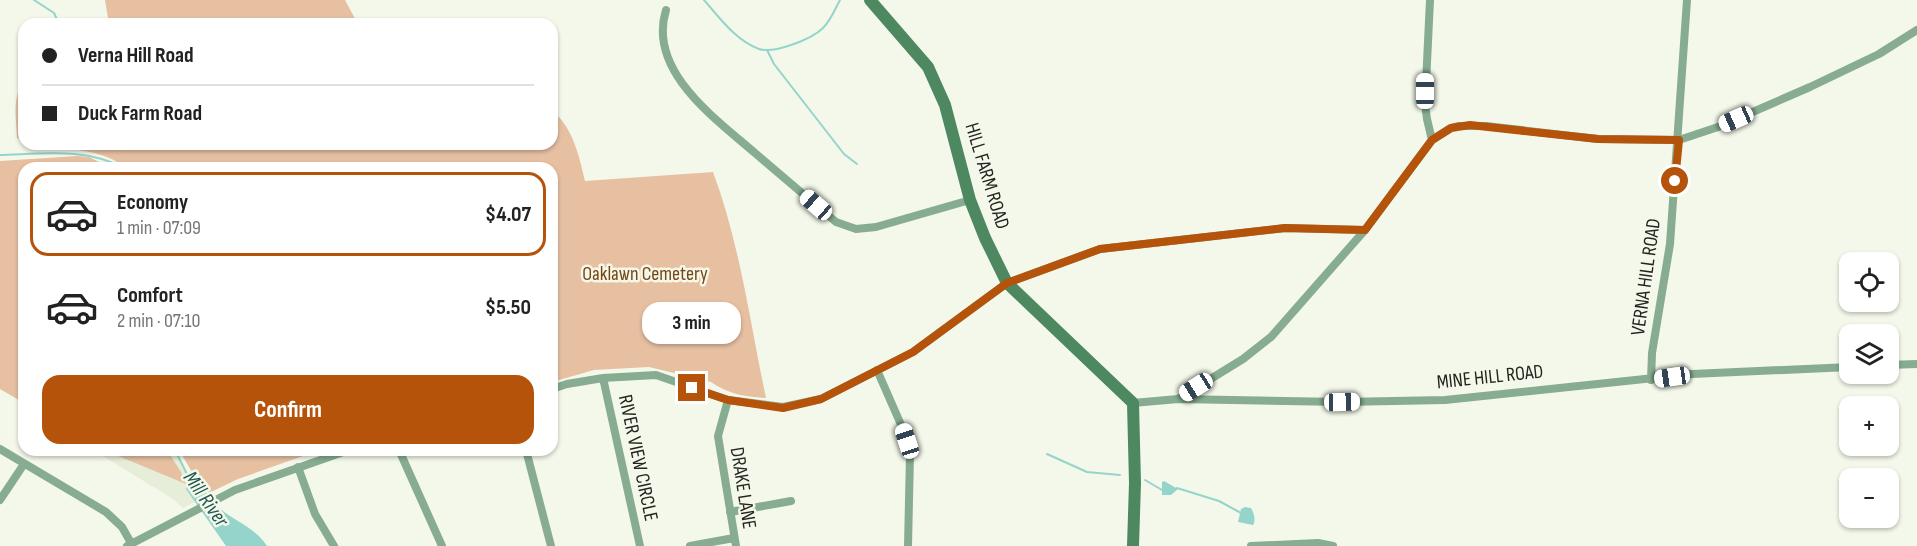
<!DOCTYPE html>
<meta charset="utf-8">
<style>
:root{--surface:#fff;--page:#f2f2f2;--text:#222;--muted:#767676;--line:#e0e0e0;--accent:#b45309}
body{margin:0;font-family:"Sofia Sans Condensed",sans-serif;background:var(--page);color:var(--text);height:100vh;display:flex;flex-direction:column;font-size:22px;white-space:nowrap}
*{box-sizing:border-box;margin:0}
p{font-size:20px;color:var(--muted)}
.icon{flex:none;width:33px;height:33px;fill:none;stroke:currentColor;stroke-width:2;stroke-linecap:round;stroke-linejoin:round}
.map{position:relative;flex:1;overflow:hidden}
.side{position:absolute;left:18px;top:162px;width:540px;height:294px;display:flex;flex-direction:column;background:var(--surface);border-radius:18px;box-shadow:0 2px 4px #0004}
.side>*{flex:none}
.hud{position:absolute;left:18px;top:18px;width:540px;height:132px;border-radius:18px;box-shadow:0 2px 4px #0004;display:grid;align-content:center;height:132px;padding:0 24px;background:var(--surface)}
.buttons{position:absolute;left:1839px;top:252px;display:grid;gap:12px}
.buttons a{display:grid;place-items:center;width:60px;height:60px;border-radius:12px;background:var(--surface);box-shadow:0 2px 4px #0004;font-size:30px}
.end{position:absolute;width:27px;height:27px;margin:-14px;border:8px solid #b45309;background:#fff;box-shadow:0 0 0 3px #fff}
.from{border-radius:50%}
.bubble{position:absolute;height:42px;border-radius:18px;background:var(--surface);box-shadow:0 2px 4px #0004;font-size:20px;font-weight:700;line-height:42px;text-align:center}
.car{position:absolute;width:18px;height:36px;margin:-18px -9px;border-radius:8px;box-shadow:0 0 4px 2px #0007;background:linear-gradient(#fff 24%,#345 0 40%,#fff 0 76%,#345 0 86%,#fff 0)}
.hud b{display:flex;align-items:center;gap:21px;height:57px;font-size:22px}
.hud b+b{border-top:2px solid var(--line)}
.hud i{width:15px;height:15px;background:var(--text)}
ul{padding:10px 0 0;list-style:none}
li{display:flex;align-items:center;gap:18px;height:84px;margin:0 12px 9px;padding:0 12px;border:3px solid transparent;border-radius:18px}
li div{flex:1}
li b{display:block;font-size:22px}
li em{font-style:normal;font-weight:700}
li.current{border-color:var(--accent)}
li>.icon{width:54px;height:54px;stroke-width:1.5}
.button{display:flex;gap:12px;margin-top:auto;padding:12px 24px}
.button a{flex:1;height:69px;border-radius:18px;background:var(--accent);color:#fff;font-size:24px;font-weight:700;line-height:69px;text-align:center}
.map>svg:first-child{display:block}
</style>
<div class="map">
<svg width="1917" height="546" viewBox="0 0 1917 546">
<rect width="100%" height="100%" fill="#f4f8ea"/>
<path fill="#e6edd8" d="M93 450H174L201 499 183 508 173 499Z"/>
<path fill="#e7c0a2" d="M105 0H345L358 24H109Z
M24 79V140L17 138C16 116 12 99 24 79Z
M552 110C573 128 579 155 585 181L713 172C740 244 750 323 766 398 746 397 728 394 711 382L649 367 594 370 552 382V168H127C107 153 80 148 55 149L53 144H552Z
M77 156 89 157 111 168H24V403L0 389V161Z
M104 450H167L181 472 186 484Z
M179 450H320L238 479 209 493 196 479Z"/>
<path fill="#95d4cb" d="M189 478 196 479C203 488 210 499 217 506 234 522 253 525 267 546H226L186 489Z
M1164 481 1178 489 1171 495H1162V482Z
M1245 507 1251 508C1254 513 1256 520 1253 525L1238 522 1241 509Z"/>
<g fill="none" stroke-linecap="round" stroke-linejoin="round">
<path stroke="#95d4cb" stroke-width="2" d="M34 0 54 13 59 24
M704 0C719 17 736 41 759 49 774 54 812 39 823 28 831 20 835 9 840 0
M109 24 113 23
M767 50 774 64 844 154 857 164
M0 155C39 154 88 147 123 168
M175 450 190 480
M1047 454 1087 472 1120 475
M1145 480 1162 490
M1177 488 1219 501 1241 513"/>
<path stroke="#87ac91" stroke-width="8" d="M1430 0 1425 104 1427 119 1432 140
M666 10C647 71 716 119 755 153 782 176 809 199 836 222L856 229 876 227 970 200
M1888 365 1917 364
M877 370 902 427 910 454 908 546
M603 378 640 546
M1651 380 1652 353 1670 244 1687 0
M552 389 567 384 603 378 656 375 728 400 783 407 821 399 913 352 1007 283 1100 249 1285 228 1365 230
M1178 399 1243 359 1271 337 1365 230 1432 140 1451 128 1458 126H1486L1598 139 1679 140 1718 127 1810 87 1879 54 1917 30
M728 400 718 436 736 546
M1133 403 1178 399 1342 402 1445 400 1692 374 1850 367
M0 449 106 512 122 527 131 543
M399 450 442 546
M526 450 551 546
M298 467 315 514 334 546
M0 500 24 464
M730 512 791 501
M127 546 235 490 349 450
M690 546 734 538
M1251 546 1318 543 1333 546"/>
<path stroke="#4e8861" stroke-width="12" d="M870 0 928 67 945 105 970 200 985 238 1007 283 1133 403 1135 483 1133 546"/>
</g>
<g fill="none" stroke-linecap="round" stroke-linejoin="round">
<path stroke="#b45309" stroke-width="8" d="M692 388 728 400 783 408 821 399 913 352 1007 283 1100 249 1285 228 1365 230 1432 140 1451 128 1470 125 1598 139 1679 140 1675 181"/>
</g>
<g text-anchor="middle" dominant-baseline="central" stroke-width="5" stroke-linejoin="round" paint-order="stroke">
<g font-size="20" fill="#242520" stroke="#f4f8ea">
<text transform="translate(987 176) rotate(73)">HILL FARM ROAD</text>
<text transform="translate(1646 277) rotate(-82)">VERNA HILL ROAD</text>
<text transform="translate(1490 377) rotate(-6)">MINE HILL ROAD</text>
<text transform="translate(638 458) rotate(78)">RIVER VIEW CIRCLE</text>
<text transform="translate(743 488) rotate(81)">DRAKE LANE</text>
</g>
<g font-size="20" fill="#7a4512" stroke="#f4f8ea">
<text x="645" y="274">Oaklawn Cemetery</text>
</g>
<g font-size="21" font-style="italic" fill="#215751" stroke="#f4f8ea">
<text transform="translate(206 499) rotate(55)">Mill River</text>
</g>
</g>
</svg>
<div class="buttons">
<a><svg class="icon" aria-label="locate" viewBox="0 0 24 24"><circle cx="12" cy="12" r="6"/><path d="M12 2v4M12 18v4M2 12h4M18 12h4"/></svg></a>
<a><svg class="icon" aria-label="layers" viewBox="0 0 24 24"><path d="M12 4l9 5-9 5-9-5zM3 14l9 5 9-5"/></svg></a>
<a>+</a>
<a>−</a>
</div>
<i class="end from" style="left:1675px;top:181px"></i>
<i class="end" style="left:692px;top:388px"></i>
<div class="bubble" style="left:642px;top:302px;width:99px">3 min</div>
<i class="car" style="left:1425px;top:91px;rotate:0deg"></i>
<i class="car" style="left:1736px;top:119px;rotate:246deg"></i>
<i class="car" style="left:816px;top:205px;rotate:311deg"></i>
<i class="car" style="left:1672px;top:377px;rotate:262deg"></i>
<i class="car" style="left:1196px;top:387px;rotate:238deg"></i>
<i class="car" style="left:1342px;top:402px;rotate:89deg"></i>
<i class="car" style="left:907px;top:441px;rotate:342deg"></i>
<div class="hud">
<b><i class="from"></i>Verna Hill Road</b>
<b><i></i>Duck Farm Road</b>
</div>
<section class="side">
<ul>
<li class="current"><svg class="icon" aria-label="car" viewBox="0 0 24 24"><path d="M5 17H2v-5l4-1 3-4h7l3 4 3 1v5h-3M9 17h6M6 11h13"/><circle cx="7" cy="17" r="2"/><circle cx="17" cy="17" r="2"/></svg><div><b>Economy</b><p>1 min · 07:09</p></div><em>$4.07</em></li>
<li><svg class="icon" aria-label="car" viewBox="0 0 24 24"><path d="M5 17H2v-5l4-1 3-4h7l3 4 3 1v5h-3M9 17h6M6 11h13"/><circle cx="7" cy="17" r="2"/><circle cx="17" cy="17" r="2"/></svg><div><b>Comfort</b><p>2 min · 07:10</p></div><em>$5.50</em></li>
</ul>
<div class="button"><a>Confirm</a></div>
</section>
</div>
